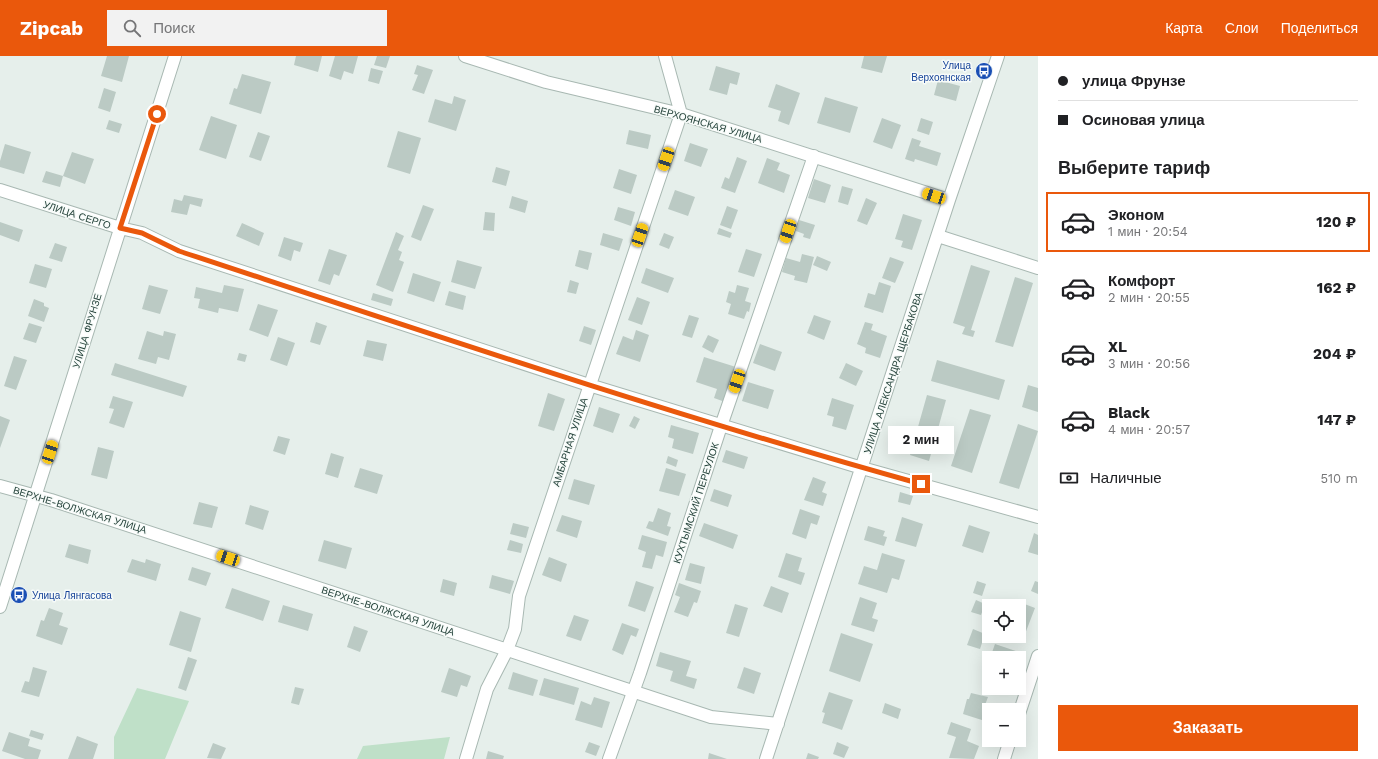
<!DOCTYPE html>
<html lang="ru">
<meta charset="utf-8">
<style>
:root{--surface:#fff;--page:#f2f2f2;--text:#202124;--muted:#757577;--line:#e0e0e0;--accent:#ea580c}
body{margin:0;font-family:"Work Sans",sans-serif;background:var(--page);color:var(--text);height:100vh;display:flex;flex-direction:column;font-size:15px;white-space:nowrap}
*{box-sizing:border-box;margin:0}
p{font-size:13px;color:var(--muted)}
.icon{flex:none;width:22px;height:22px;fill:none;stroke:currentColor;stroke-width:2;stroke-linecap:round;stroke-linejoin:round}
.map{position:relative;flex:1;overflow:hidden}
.drawer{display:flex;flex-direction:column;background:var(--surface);width:340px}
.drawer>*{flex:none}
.hud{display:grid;align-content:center;height:88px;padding:0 20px;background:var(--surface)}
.buttons{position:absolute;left:982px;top:543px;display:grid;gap:8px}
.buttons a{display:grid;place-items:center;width:44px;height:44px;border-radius:0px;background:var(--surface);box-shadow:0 4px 16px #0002;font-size:20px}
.end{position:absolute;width:18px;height:18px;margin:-9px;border:5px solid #ea580c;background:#fff;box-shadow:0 0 0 2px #fff}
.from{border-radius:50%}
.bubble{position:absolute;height:28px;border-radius:0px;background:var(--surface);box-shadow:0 4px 16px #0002;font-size:13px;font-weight:700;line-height:28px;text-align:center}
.car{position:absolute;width:12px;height:24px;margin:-12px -6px;border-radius:5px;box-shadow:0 0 3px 1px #0007;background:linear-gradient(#f5c518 24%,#345 0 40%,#f5c518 0 76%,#345 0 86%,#f5c518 0)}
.hud b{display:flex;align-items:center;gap:14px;height:38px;font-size:15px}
.hud b+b{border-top:1px solid var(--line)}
.hud i{width:10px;height:10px;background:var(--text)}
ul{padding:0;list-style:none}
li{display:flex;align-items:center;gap:12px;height:60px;margin:0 8px 6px;padding:0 12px;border:2px solid transparent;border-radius:0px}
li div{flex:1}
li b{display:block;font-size:15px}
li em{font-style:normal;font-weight:700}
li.selected{border-color:var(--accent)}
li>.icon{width:36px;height:36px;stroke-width:1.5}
h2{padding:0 20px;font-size:18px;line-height:48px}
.pay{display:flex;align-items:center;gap:10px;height:44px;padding:0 20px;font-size:15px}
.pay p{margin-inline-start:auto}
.primary-button{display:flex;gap:8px;margin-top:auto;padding:8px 20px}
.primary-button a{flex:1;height:46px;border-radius:0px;background:var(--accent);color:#fff;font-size:16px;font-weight:700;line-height:46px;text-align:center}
header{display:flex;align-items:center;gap:24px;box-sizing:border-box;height:56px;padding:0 20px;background:var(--accent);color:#fff}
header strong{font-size:19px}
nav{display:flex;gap:22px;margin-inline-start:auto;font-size:14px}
.search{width:280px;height:36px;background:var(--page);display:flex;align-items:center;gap:10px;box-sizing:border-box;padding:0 14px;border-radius:0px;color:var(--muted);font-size:15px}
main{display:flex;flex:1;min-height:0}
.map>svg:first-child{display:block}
</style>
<header>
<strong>Zipcab</strong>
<div class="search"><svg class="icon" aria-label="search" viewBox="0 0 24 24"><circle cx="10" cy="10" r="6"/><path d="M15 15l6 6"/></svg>Поиск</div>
<nav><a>Карта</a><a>Слои</a><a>Поделиться</a></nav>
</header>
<main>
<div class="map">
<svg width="1038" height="703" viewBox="0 0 1038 703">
<rect width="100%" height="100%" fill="#e6efeb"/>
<path fill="#bfe0c8" d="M137 632 189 645 165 703H114V681Z
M450 681 444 703H357L363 690Z"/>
<path fill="#bbcac4" d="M107 0H129L122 26 101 20Z
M296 0H322L318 16 294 9Z
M335 0H358L353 18 344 15 341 24 329 20Z
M377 0H390L386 12 374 9Z
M864 0H887L882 17 861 12Z
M417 9 433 14 424 38 412 34 418 19 414 18Z
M716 10 740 17 737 29 730 27 727 39 709 34Z
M371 12 383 15 379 28 368 25Z
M242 18 271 26 261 58 229 48 234 32 237 33Z
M938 24 960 30 956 45 934 39Z
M776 28 800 37 789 69 778 65 781 55 768 51Z
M104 32 116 36 110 56 98 52Z
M454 40 466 44 456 75 428 66 435 43 452 48Z
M825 41 858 51 850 77 817 67Z
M211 60 237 69 226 103 199 94Z
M882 62 901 69 892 93 873 86Z
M921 62 933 66 929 79 917 75Z
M109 64 122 68 119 77 106 73Z
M629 74 651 79 648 93 626 88Z
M398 75 421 82 410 118 387 111Z
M258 76 270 80 261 105 249 101Z
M912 82 921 85 919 90 941 97 937 110 915 103 914 106 905 103Z
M690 87 708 93 701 111 684 105Z
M5 88 31 96 24 118 0 111V105Z
M72 96 94 103 85 128 63 120Z
M737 101 747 105 735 137 721 132 725 121 729 123Z
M767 102 780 107 777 114 790 119 784 137 758 127Z
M496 111 510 115 506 130 492 126Z
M619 113 637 119 631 138 613 132Z
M46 115 63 120 60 131 42 126Z
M814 123 831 129 825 147 808 142Z
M842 130 853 133 848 149 838 146Z
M675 134 695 141 688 160 668 153Z
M184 139 203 143 201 151 190 148 187 159 171 156 174 143 182 145Z
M512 140 528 145 525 157 509 152Z
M866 142 877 147 867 169 857 165Z
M423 149 434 153 421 185 411 181Z
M727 150 738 154 731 173 720 169Z
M618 151 635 156 631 170 614 164Z
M485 156 495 157 494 175 483 174Z
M903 158 922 164 912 194 901 191 903 185 895 183Z
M799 164 815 169 810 183 803 181 804 178 796 175Z
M0 166 23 174 19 186 0 179Z
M242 167 264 177 259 190 236 180Z
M719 172 732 177 730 182 717 178Z
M396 176 404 180 398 194 402 196 399 204 404 206 393 236 376 229Z
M603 177 623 183 619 195 600 189Z
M664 177 674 181 669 193 659 189Z
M284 181 303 187 300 196 294 194 291 205 278 200Z
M55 187 67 191 62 206 49 202Z
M329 193 347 199 339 220 334 218 330 229 318 225Z
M746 193 762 198 754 221 738 216Z
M579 194 592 197 588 214 575 210Z
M802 198 814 201 807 227 794 224 795 220 782 216 786 202 800 206Z
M817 200 831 206 827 215 813 209Z
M890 201 904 206 895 227 882 222Z
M457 204 482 211 475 233 451 226Z
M35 208 52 213 46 232 29 227Z
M971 209 990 215 971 274 975 275 973 281 962 278 965 271 953 267Z
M646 212 674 222 668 237 641 227Z
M413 217 441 226 434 246 407 237Z
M1015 221 1033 227 1013 291 995 286Z
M570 224 579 227 576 238 567 236Z
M879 226 891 230 883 257 864 251 868 237 875 239Z
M149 229 168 234 160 258 142 253Z
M224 229 244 233 238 256 219 252 218 257 198 252 200 243 194 242 196 231 222 237Z
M737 229 749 232 745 245 751 247 749 256 747 255 744 263 728 258 731 248 726 246 729 235 735 237Z
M449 235 466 240 463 254 445 249Z
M373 237 393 243 391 250 371 244Z
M637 241 650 246 642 269 628 264Z
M34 243 44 247V250L49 252 44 266 28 260Z
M258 248 278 254 268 281 249 274Z
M689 259 699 262 692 282 682 279Z
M814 259 831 265 824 284 807 277Z
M316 266 327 270 320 289 310 286Z
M865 266 873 268 871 274 887 280 880 302 865 297 866 292 857 288Z
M29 267 42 271 36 287 23 283Z
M584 270 596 274 591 289 579 285Z
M636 274 649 279 640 306 616 298 623 280 633 284Z
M147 275 163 280 164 275 176 278 169 304 158 301 156 308 138 303Z
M708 279 719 284 713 297 702 291Z
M278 281 295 287 287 310 270 304Z
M367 284 387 288 383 305 363 300Z
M760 288 782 296 775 315 753 307Z
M239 297 247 299 245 306 237 304Z
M14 300 27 304 16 334 4 330Z
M704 301 736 311 725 346 714 342 717 333 696 326Z
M937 304 1005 324 999 344 931 325Z
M115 307 187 330 183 341 111 319Z
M846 307 863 315 856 330 839 322Z
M748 326 774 334 768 353 742 345Z
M1028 329 1038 332V356L1022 351Z
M548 337 565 343 554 375 538 370Z
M927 339 946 344 929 405 910 399Z
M113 340 133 346 124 372 109 367 114 353 109 352Z
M832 342 854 349 846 374 832 370 834 361 827 359Z
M599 351 620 358 613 377 593 370Z
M970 353 991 359 972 417 951 410Z
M0 360 10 364 0 392Z
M634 360 640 363 635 373 629 370Z
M1018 368 1038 375 1019 433 999 427Z
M671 369 699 377 693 398 672 392 674 383 668 381Z
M278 380 290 383 285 399 273 395Z
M98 391 114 395 107 423 91 419Z
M726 394 748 401 744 413 722 406Z
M331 397 344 401 338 422 325 418Z
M668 400 678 404 676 411 666 407Z
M360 412 383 419 377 438 354 431Z
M666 412 686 418 679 440 659 435Z
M813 421 826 426 822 436 827 438 823 450 804 444Z
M574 423 595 429 589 449 568 443Z
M714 433 732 439 728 451 710 445Z
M900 436 913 440 910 449 898 446Z
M199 446 218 451 212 472 193 468Z
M250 449 269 455 263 474 245 468Z
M658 452 671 457 667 470 671 471 668 480 646 472 649 465 653 466Z
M800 453 820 460 817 469 811 467 806 483 792 478Z
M562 459 582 465 577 482 556 475Z
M902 461 923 468 916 491 895 485Z
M513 467 529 471 526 482 510 478Z
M704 467 738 479 733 493 699 480Z
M969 469 990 476 983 497 962 490Z
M868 470 885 475 883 480 887 481 884 490 864 484Z
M1034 477 1038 479V499L1028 496Z
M642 479 667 486 663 501 656 499 652 513 642 511 646 496 638 493Z
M324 484 352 492 346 513 318 505Z
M510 484 523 488 521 497 507 494Z
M69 488 91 494 88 508 65 501Z
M786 497 802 502 798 515 805 517 801 529 778 521Z
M882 497 905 504 899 524 892 522 887 537 858 528 864 510 877 514Z
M549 501 567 508 561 526 542 519Z
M132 503 145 507 146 503 161 508 156 525 127 516Z
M690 507 705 511 701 528 685 524Z
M192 511 211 517 206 530 188 524Z
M492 519 514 525 510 538 489 532Z
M443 523 457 527 454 540 440 536Z
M636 525 654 531 645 556 628 550Z
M977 525 986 528 982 540 973 537Z
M1035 525 1038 526V538L1031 535Z
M679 527 701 535 697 547 694 546 688 561 674 556 680 541 675 539Z
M771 530 789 537 782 557 763 550Z
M232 532 270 545 263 565 225 552Z
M860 541 877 547 872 562 878 564 874 576 851 569Z
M976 544 985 548 981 559 971 556Z
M1014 544 1035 552 1025 578 1019 575V550H1012Z
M735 548 748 552 739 581 726 577Z
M283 549 313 558 308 575 278 566Z
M49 552 63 557 59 569 68 572 62 589 36 580 41 564 44 565Z
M180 555 201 562 191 596 169 589Z
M574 559 589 564 581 585 566 580Z
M622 567 639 573 636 581 631 579 623 599 612 594Z
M354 570 368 575 360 596 347 591Z
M973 573 985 578 980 593 967 589Z
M841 577 873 588 860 626 829 615Z
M995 588 1019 596 1017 602H990Z
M660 596 691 605 686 620 697 623 694 633 670 625 673 615 656 610Z
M188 601 197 604 186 635 178 632Z
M33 611 47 615 39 641 21 636 25 625 29 626Z
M744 611 761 617 754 638 737 632Z
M449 612 471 620 467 631 461 629 457 641 441 636Z
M513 616 538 624 533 640 508 633Z
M544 622 579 632 574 649 539 639Z
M295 631 304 633 299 649 291 647Z
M829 636 853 644 842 674 822 667 825 657 822 656Z
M971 637 988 641 985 649 989 650 985 665 963 658 967 643H969Z
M594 641 610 646 602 672 575 664 581 645 591 649Z
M885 647 901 653 898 663 882 657Z
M951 666 971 673 967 685 979 690 974 703 949 702 956 681 947 678Z
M31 674 44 678 42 684 29 680Z
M9 676 30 683 28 690 41 694 38 703H25L2 695Z
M77 680 98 688 93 703H68Z
M589 686 600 690 596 700 585 696Z
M837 686 849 691 844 702 833 698Z
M213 687 226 692 221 703 207 702Z
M488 695 504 700 503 703H486Z
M709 697 727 703H708Z
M808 697 819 701 818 703H806Z"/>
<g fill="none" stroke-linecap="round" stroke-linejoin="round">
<g stroke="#a8b8b2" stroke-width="14">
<path id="minor" d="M465 0 546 26 681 58 949 144
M0 134 120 172 142 177 179 195 589 329 862 412 1038 461
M938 180 1038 212
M0 430 51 444 711 661 778 668
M0 551 175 0
M1019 658 1038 600
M466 703 487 633 507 594 515 573 519 540 681 58 665 0
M609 703 640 617 721 370 814 100
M766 703 949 144 998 0
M1004 703 1010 684"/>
</g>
<use href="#minor" stroke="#fff" stroke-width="12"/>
</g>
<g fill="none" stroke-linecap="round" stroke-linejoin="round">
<path stroke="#ea580c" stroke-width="5" d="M157 58 120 172 142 177 179 195C425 276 671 359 921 428"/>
</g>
<defs>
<g id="bus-disc" transform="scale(0.9)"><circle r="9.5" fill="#1a4fb4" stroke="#f7fbf9"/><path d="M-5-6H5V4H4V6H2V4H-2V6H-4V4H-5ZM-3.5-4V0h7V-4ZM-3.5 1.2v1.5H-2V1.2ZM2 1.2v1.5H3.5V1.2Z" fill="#fff"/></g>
</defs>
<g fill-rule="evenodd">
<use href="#bus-disc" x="984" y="15"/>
<use href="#bus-disc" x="19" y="539"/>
</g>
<g text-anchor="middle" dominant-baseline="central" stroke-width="3" stroke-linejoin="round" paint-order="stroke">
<g font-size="10" fill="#164399" stroke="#f7fbf9" text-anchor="end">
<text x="971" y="9">Улица<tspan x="971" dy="12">Верхоянская</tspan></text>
<text x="32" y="539" text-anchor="start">Улица Лянгасова</text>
</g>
<g font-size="10" fill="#24423a" stroke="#f7fbf9">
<text transform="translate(708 68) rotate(16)">ВЕРХОЯНСКАЯ УЛИЦА</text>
<text transform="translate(77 159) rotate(18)">УЛИЦА СЕРГО</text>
<text transform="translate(87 275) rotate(-73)">УЛИЦА ФРУНЗЕ</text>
<text transform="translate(893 317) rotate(-72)">УЛИЦА АЛЕКСАНДРА ЩЕРБАКОВА</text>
<text transform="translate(570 386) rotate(-72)">АМБАРНАЯ УЛИЦА</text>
<text transform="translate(696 447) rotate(-72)">КУХТЫМСКИЙ ПЕРЕУЛОК</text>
<text transform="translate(80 454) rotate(17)">ВЕРХНЕ-ВОЛЖСКАЯ УЛИЦА</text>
<text transform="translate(388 555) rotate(18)">ВЕРХНЕ-ВОЛЖСКАЯ УЛИЦА</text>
</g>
</g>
</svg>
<div class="buttons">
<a><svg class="icon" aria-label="locate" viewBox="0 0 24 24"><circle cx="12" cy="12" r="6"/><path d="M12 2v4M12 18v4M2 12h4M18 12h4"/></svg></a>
<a>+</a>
<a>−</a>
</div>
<i class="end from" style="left:157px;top:58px"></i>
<i class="end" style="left:921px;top:428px"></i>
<div class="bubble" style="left:888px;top:370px;width:66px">2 мин</div>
<i class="car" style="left:666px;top:103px;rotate:199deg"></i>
<i class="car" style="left:934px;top:140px;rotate:288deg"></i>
<i class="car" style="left:788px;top:175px;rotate:199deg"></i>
<i class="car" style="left:640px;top:179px;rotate:19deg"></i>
<i class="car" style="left:737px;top:325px;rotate:199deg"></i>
<i class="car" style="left:50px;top:396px;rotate:18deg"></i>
<i class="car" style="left:228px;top:502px;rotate:288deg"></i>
</div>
<section class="drawer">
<div class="hud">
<b><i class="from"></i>улица Фрунзе</b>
<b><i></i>Осиновая улица</b>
</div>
<h2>Выберите тариф</h2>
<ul>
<li class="selected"><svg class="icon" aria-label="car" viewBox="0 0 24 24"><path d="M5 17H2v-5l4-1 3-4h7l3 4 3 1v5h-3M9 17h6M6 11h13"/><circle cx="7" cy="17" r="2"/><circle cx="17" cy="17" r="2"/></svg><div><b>Эконом</b><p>1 мин · 20:54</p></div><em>120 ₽</em></li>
<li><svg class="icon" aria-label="car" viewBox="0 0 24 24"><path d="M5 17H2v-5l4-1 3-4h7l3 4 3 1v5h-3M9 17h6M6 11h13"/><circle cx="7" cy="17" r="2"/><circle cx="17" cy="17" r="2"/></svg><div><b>Комфорт</b><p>2 мин · 20:55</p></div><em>162 ₽</em></li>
<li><svg class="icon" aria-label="car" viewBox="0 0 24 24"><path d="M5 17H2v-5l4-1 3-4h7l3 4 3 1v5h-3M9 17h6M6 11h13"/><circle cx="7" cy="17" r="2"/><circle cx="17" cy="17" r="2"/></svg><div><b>XL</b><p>3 мин · 20:56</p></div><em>204 ₽</em></li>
<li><svg class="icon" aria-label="car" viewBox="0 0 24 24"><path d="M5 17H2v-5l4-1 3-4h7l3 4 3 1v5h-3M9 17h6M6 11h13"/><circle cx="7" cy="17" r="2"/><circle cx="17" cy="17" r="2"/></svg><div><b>Black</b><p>4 мин · 20:57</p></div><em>147 ₽</em></li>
</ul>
<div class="pay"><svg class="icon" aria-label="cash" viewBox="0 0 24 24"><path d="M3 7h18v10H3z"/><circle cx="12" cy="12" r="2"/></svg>Наличные<p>510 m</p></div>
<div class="primary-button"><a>Заказать</a></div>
</section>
</main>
